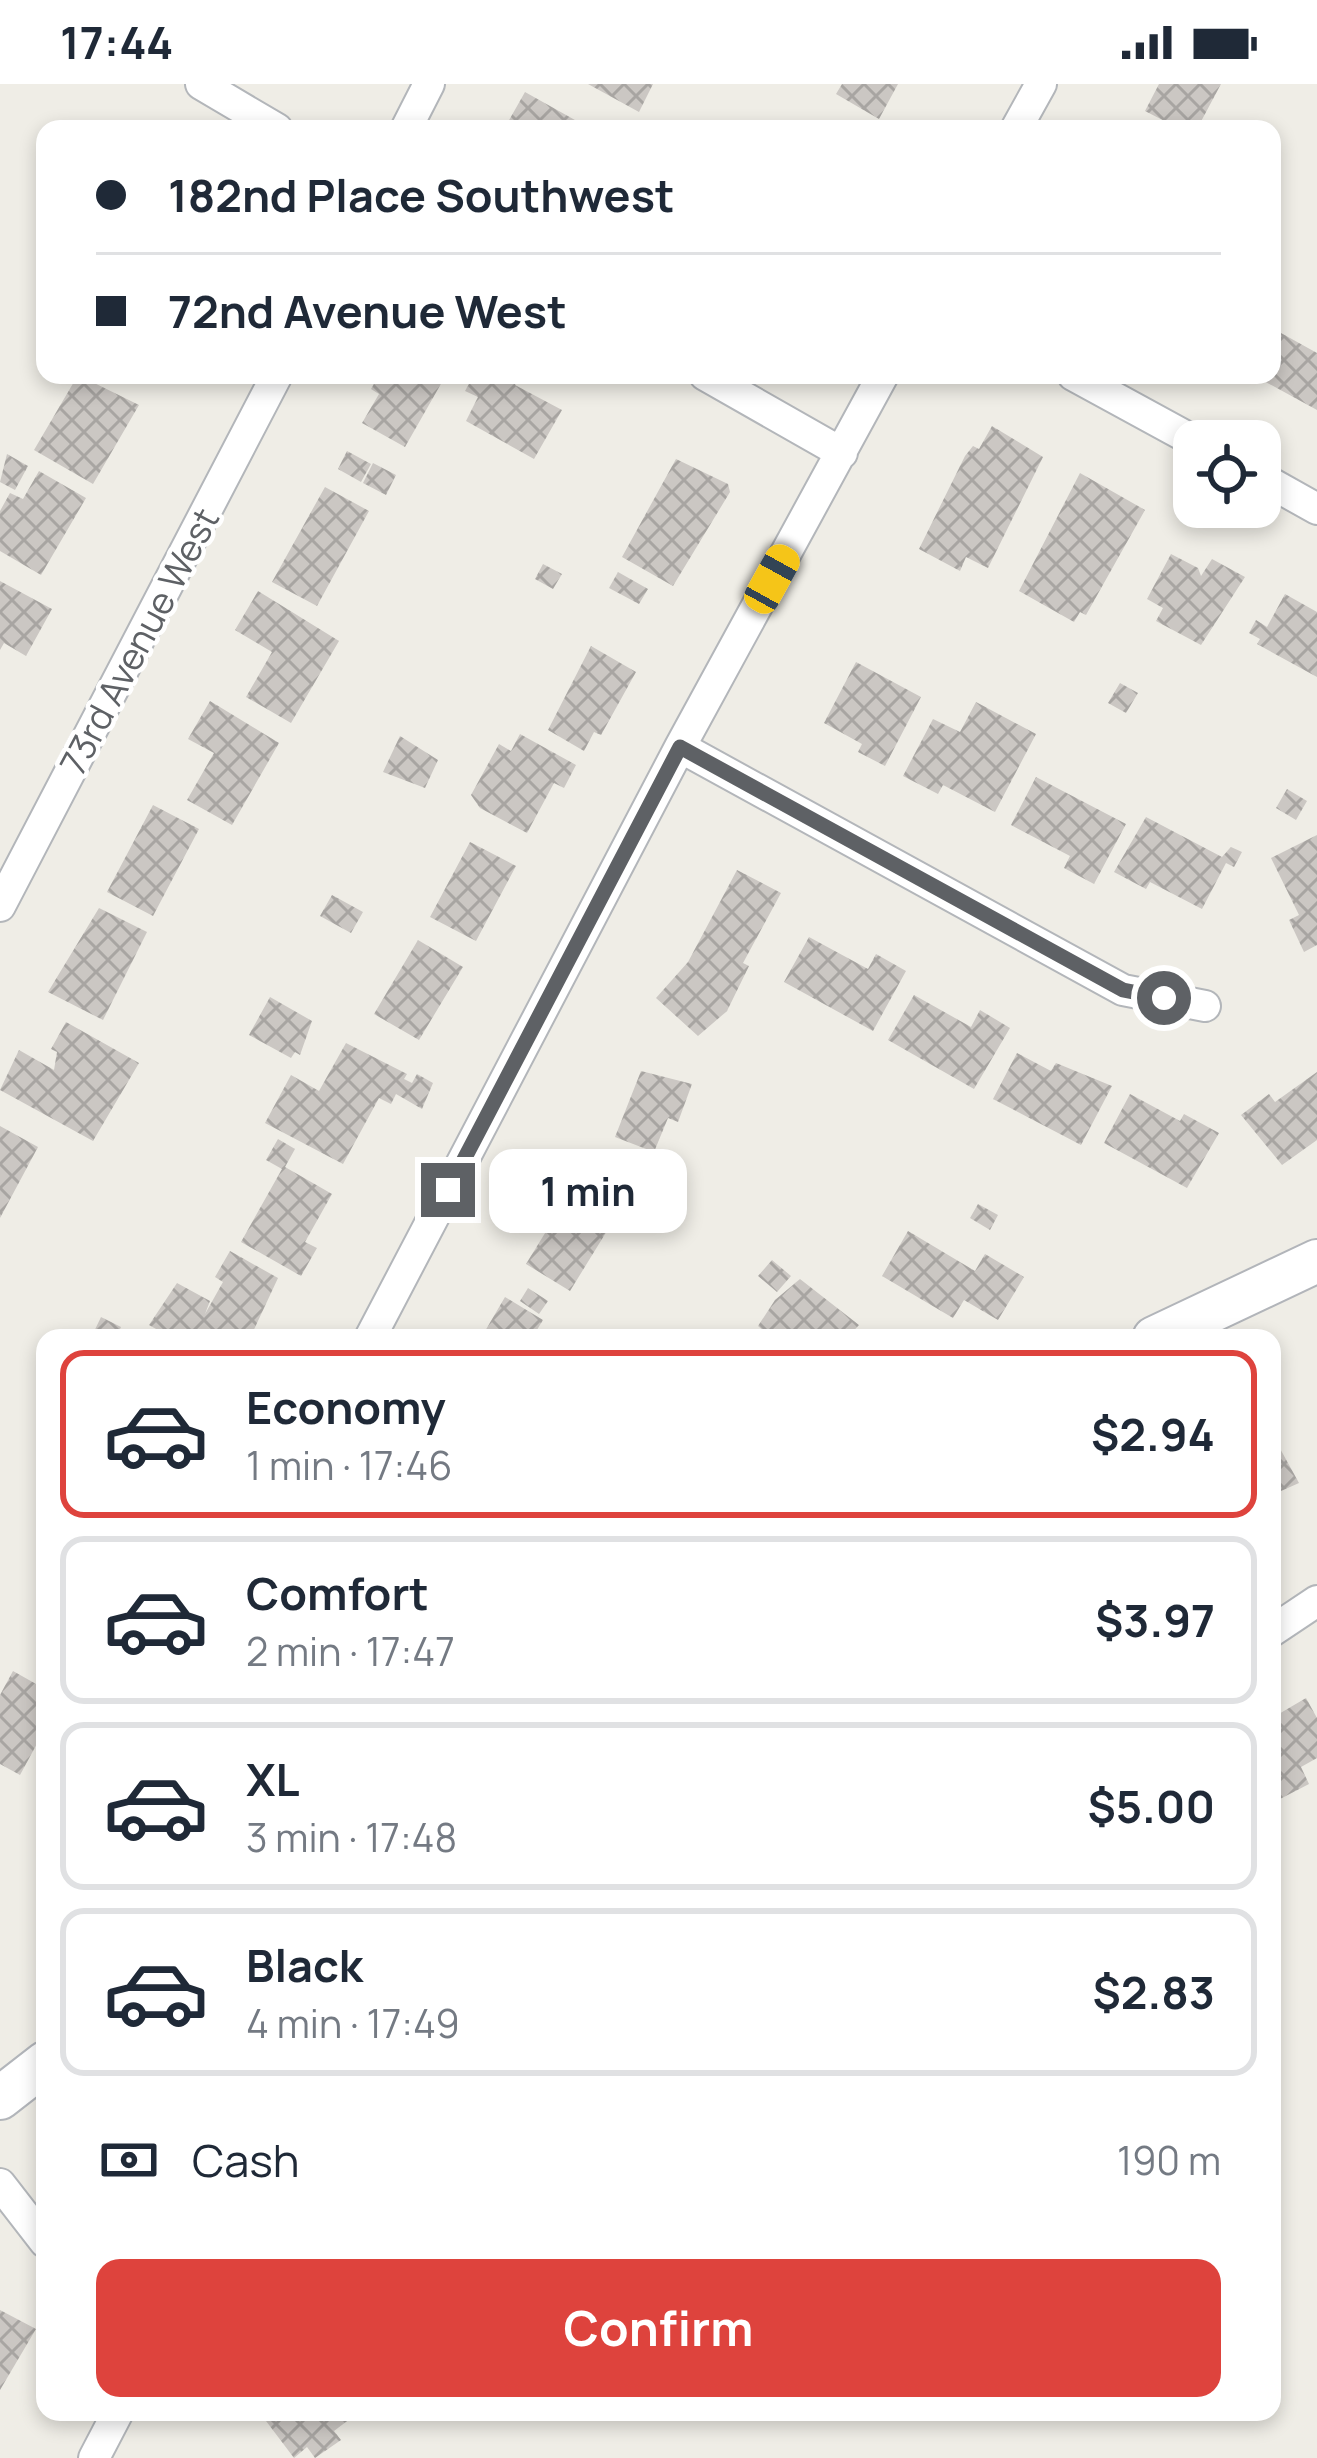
<!DOCTYPE html>
<meta charset="utf-8">
<style>
:root{--surface:#fff;--page:#f6f6f7;--text:#1f2937;--muted:#747a83;--line:#e0e1e3;--accent:#de433d}
body{margin:0;font-family:Manrope,sans-serif;background:var(--page);color:var(--text);height:100vh;display:flex;flex-direction:column;font-size:45px;white-space:nowrap}
*{box-sizing:border-box;margin:0}
p{font-size:39px;color:var(--muted)}
.icon{flex:none;width:66px;height:66px;fill:none;stroke:currentColor;stroke-width:2;stroke-linecap:round;stroke-linejoin:round}
.map{position:relative;flex:1;overflow:hidden}
.drawer{position:absolute;left:36px;top:1245px;width:1245px;height:1092px;display:flex;flex-direction:column;background:var(--surface);border-radius:24px;box-shadow:0 6px 18px #0003}
.drawer>*{flex:none}
.guide{position:absolute;left:36px;top:36px;width:1245px;height:264px;border-radius:24px;box-shadow:0 6px 18px #0003;display:grid;align-content:center;height:264px;padding:0 60px;background:var(--surface)}
.fabs{position:absolute;left:1173px;top:336px;display:grid;gap:24px}
.fabs a{display:grid;place-items:center;width:108px;height:108px;border-radius:24px;background:var(--surface);box-shadow:0 6px 18px #0003;font-size:60px}
.end{position:absolute;width:54px;height:54px;margin:-27px;border:15px solid #5e6165;background:#fff;box-shadow:0 0 0 6px #fff}
.from{border-radius:50%}
.bubble{position:absolute;height:84px;border-radius:24px;background:var(--surface);box-shadow:0 6px 18px #0003;font-size:39px;font-weight:700;line-height:84px;text-align:center}
.car{position:absolute;width:36px;height:72px;margin:-36px -18px;border-radius:15px;box-shadow:0 0 9px 3px #0007;background:linear-gradient(#f5c518 24%,#345 0 40%,#f5c518 0 76%,#345 0 86%,#f5c518 0)}
.guide b{display:flex;align-items:center;gap:42px;height:114px;font-size:45px}
.guide b+b{border-top:3px solid var(--line)}
.guide i{width:30px;height:30px;background:var(--text)}
ul{padding:21px 0 0;list-style:none}
li{display:flex;align-items:center;gap:36px;height:168px;margin:0 24px 18px;padding:0 36px;border:6px solid var(--line);border-radius:24px}
li div{flex:1}
li b{display:block;font-size:45px}
li em{font-style:normal;font-weight:700}
li.on{border-color:var(--accent)}
li>.icon{width:108px;height:108px;stroke-width:1.5}
.pay{display:flex;align-items:center;gap:30px;height:132px;padding:0 60px;font-size:45px}
.pay p{margin-inline-start:auto}
.action{display:flex;gap:24px;margin-top:auto;padding:24px 60px}
.action a{flex:1;height:138px;border-radius:24px;background:var(--accent);color:#fff;font-size:48px;font-weight:700;line-height:138px;text-align:center}
.status{display:flex;justify-content:space-between;align-items:center;height:84px;padding:0 60px;background:var(--surface);direction:ltr}
.status svg{height:33px;fill:currentColor}
.map>svg:first-child{display:block}
</style>
<div class="status"><b>17:44</b><svg viewBox="0 0 49 12"><path d="M0 12V9h3v3zM5 12V6h3v6zM10 12V3h3v9zM15 12V0h3v12zM26 1h20v11H26zM47 4h2v5h-2z"/></svg></div>
<div class="map">
<svg width="1317" height="2374" viewBox="0 0 1317 2374">
<defs>
<pattern id="building-cross-hatch" width="8" height="8" patternUnits="userSpaceOnUse" patternTransform="scale(3)"><rect width="8" height="8" fill="#cbc7c3"/><path d="M0 0l8 8M0 8l8-8" fill="none" stroke="#a8a5a2"/></pattern>
</defs>
<rect width="100%" height="100%" fill="#efede6"/>
<path fill="url(#building-cross-hatch)" d="M588 0H653L639 28Z
M842 0H898L879 35 836 10Z
M1159 0H1221L1197 45H1180L1145 27Z
M525 8 591 45H504Z
M1272 244 1317 269V326L1253 291H1272Z
M78 291 139 321 93 400 34 366Z
M379 291H446L405 363 362 339 379 310 371 305Z
M474 291H520L515 301 562 326 534 375 466 337 478 313 465 307Z
M992 342 1043 373 988 484 966 473 960 487 919 465 965 372 973 362 979 365Z
M347 367 371 380 361 398 338 385Z
M7 370 28 382 15 406 0 398Z
M676 375 728 400 730 408 673 502 622 473Z
M373 379 396 391 386 411 363 399Z
M39 387 86 414 41 491 0 467V427L10 409 23 415Z
M1080 389 1145 426 1086 531 1080 528 1074 538 1019 507Z
M325 403 369 427 317 522 272 498Z
M1171 470 1198 484 1201 492 1212 475 1245 493 1201 561 1156 537 1163 524 1147 515Z
M543 480 562 490 553 505 535 495Z
M618 488 648 505 639 520 609 504Z
M0 497 52 525 26 572 4 559 0 566Z
M258 507 339 557 291 639 246 613 272 568 235 546Z
M1285 510 1317 528V593L1257 560 1260 555 1249 549 1256 536 1267 543Z
M591 562 636 588 601 651 594 648 584 667 548 646Z
M856 578 921 613 885 682 858 668 862 660 824 639Z
M1120 599 1138 609 1126 629 1108 619Z
M210 617 279 659 232 741 187 716 214 669 188 655Z
M976 618 1036 650 995 728 943 701 938 710 903 692 933 635 960 648Z
M520 650 576 681 564 704 554 699 527 749 480 724 471 711 499 660 511 667Z
M400 652 438 676 425 704 383 688Z
M1036 693 1126 740 1094 800 1064 784 1070 772 1011 741Z
M1287 705 1307 717 1296 736 1276 724Z
M153 721 199 745 153 832 107 808Z
M1146 733 1222 773 1231 763 1242 768 1234 783 1226 779 1202 825 1150 798 1146 805 1114 788Z
M1317 751V861L1304 868 1289 836 1299 831 1271 774Z
M470 758 516 782 476 857 430 833Z
M737 786 781 809 743 879 749 882 727 927 698 952 656 914 688 878Z
M332 811 363 828 351 849 320 832Z
M99 824 147 848 103 936 48 908Z
M809 853 868 885 876 870 906 887 873 947 784 898Z
M418 856 463 883 419 956 374 930Z
M914 911 971 943 980 926 1010 944 974 1005 888 956Z
M270 913 312 937 300 971 295 968 291 974 249 951Z
M66 938 139 979 93 1057 0 1006 19 966 54 986 57 968 51 965Z
M346 959 407 990 404 995 412 999 417 990 433 999 422 1025 396 1010 391 1020 379 1014 343 1080 265 1039 291 991 319 1007Z
M1017 969 1051 987 1056 979 1112 1002 1081 1061 993 1015Z
M641 987 692 1000 678 1038 668 1034 654 1068 615 1053Z
M1317 988V1056L1282 1081 1241 1031 1269 1010 1275 1018Z
M1130 1010 1180 1037 1184 1030 1219 1049 1187 1104 1104 1059Z
M0 1042 38 1063 0 1134Z
M278 1055 295 1065 285 1083 332 1110 305 1158 317 1164 301 1192 241 1158 282 1085 266 1076Z
M582 1089 626 1116 570 1207 526 1180Z
M978 1120 998 1131 990 1146 970 1134Z
M908 1147 975 1187 985 1170 1024 1193 998 1236 964 1216 953 1234 882 1192Z
M230 1167 278 1194 250 1254H172L149 1241 177 1199 210 1217 205 1230 223 1198 215 1193Z
M772 1176 791 1192 777 1208 758 1192Z
M800 1195 859 1241 847 1254 813 1249 772 1254 758 1242 775 1216Z
M528 1204 548 1217 539 1230 520 1217Z
M505 1213 543 1236 532 1254H481Z
M101 1233 121 1243 116 1254H91Z
M1272 1350 1299 1399 1272 1411Z
M13 1587 45 1605V1645L20 1691 0 1680V1611Z
M1306 1614 1317 1634V1674L1301 1683 1309 1700 1280 1715 1272 1702V1634Z
M0 2226 36 2245 0 2306Z
M270 2328H359L334 2347 341 2356 315 2374 307 2363 294 2374 263 2333Z"/>
<g fill="none" stroke-linecap="round" stroke-linejoin="round">
<g stroke="#b3b6ba" stroke-width="34">
<path id="street" d="M201 0 277 45
M406 45 429 0
M1016 45 1041 0
M705 291 842 369
M1073 291 1194 357
M1260 393 1317 425
M680 663 1123 906 1205 922
M0 822 277 291
M370 1254 680 663 883 291
M1272 1547 1317 1517
M0 2100 45 2158
M94 2374 118 2328"/>
</g>
<g stroke="#b2b5ba" stroke-width="46">
<path id="secondary" d="M1154 1254 1317 1177
M0 2014 45 1979"/>
</g>
<use href="#street" stroke="#fff" stroke-width="30"/>
<use href="#secondary" stroke="#fff" stroke-width="42"/>
</g>
<g fill="none" stroke-linecap="round" stroke-linejoin="round">
<path stroke="#5e6165" stroke-width="15" d="M448 1106 680 663 1123 906 1164 914"/>
</g>
<g text-anchor="middle" dominant-baseline="central" stroke-width="9" stroke-linejoin="round" paint-order="stroke">
<g font-size="36" fill="#5e6165" stroke="#fff">
<text transform="translate(139 557) rotate(-62)">73rd Avenue West</text>
</g>
</g>
</svg>
<div class="fabs">
<a><svg class="icon" aria-label="locate" viewBox="0 0 24 24"><circle cx="12" cy="12" r="6"/><path d="M12 2v4M12 18v4M2 12h4M18 12h4"/></svg></a>
</div>
<i class="end from" style="left:1164px;top:914px"></i>
<i class="end" style="left:448px;top:1106px"></i>
<div class="bubble" style="left:489px;top:1065px;width:198px">1 min</div>
<i class="car" style="left:772px;top:495px;rotate:29deg"></i>
<div class="guide">
<b><i class="from"></i>182nd Place Southwest</b>
<b><i></i>72nd Avenue West</b>
</div>
<section class="drawer">
<ul>
<li class="on"><svg class="icon" aria-label="car" viewBox="0 0 24 24"><path d="M5 17H2v-5l4-1 3-4h7l3 4 3 1v5h-3M9 17h6M6 11h13"/><circle cx="7" cy="17" r="2"/><circle cx="17" cy="17" r="2"/></svg><div><b>Economy</b><p>1 min · 17:46</p></div><em>$2.94</em></li>
<li><svg class="icon" aria-label="car" viewBox="0 0 24 24"><path d="M5 17H2v-5l4-1 3-4h7l3 4 3 1v5h-3M9 17h6M6 11h13"/><circle cx="7" cy="17" r="2"/><circle cx="17" cy="17" r="2"/></svg><div><b>Comfort</b><p>2 min · 17:47</p></div><em>$3.97</em></li>
<li><svg class="icon" aria-label="car" viewBox="0 0 24 24"><path d="M5 17H2v-5l4-1 3-4h7l3 4 3 1v5h-3M9 17h6M6 11h13"/><circle cx="7" cy="17" r="2"/><circle cx="17" cy="17" r="2"/></svg><div><b>XL</b><p>3 min · 17:48</p></div><em>$5.00</em></li>
<li><svg class="icon" aria-label="car" viewBox="0 0 24 24"><path d="M5 17H2v-5l4-1 3-4h7l3 4 3 1v5h-3M9 17h6M6 11h13"/><circle cx="7" cy="17" r="2"/><circle cx="17" cy="17" r="2"/></svg><div><b>Black</b><p>4 min · 17:49</p></div><em>$2.83</em></li>
</ul>
<div class="pay"><svg class="icon" aria-label="cash" viewBox="0 0 24 24"><path d="M3 7h18v10H3z"/><circle cx="12" cy="12" r="2"/></svg>Cash<p>190 m</p></div>
<div class="action"><a>Confirm</a></div>
</section>
</div>
